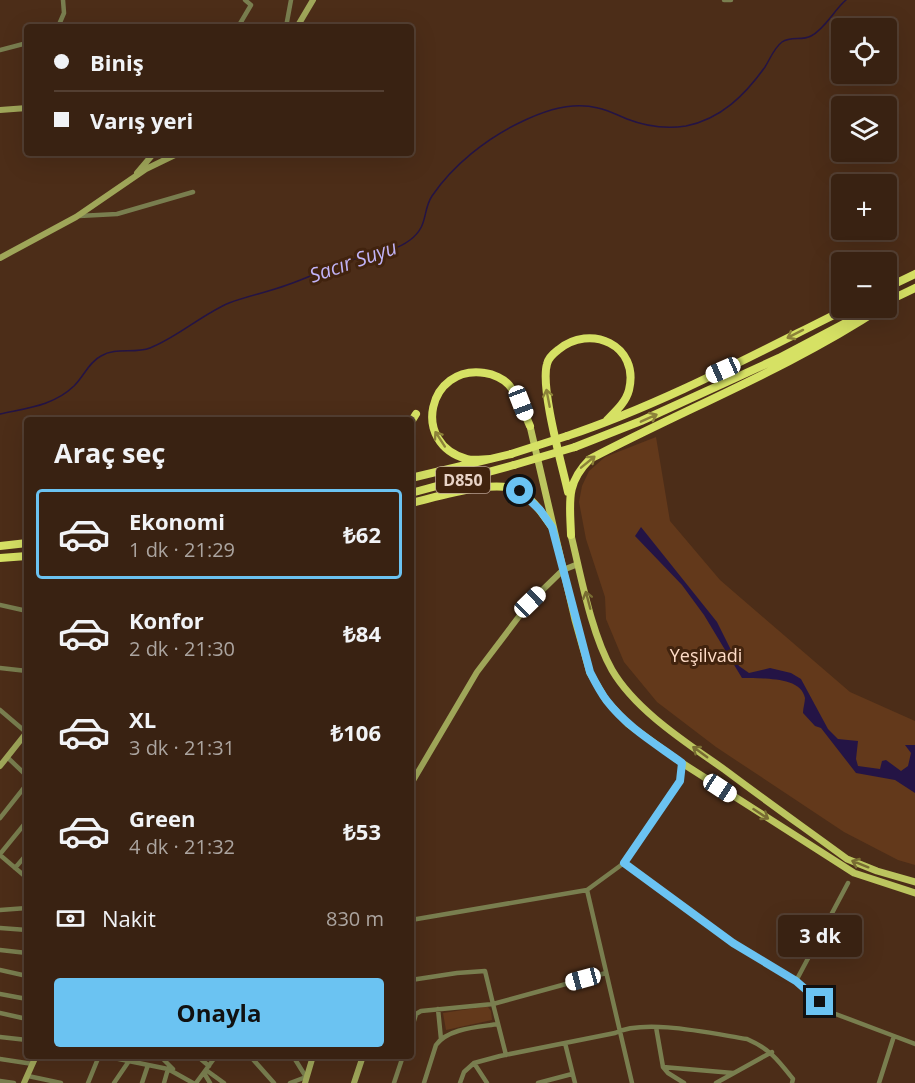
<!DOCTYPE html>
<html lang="tr">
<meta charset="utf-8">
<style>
:root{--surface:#392212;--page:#402a1b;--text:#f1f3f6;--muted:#aba49f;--line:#533f32;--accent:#6bc3f2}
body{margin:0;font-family:"Open Sans",sans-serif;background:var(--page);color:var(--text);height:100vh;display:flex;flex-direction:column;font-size:22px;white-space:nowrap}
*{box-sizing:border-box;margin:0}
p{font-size:20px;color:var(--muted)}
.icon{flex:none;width:33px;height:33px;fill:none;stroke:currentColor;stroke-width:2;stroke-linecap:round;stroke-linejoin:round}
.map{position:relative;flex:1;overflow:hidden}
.sheet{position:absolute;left:24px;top:417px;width:390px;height:642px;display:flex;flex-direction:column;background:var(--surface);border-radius:6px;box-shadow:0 6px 24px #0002,0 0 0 2px var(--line)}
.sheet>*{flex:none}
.banner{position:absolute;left:24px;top:24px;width:390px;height:132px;border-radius:6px;box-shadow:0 6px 24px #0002,0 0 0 2px var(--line);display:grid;align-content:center;height:132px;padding:0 30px;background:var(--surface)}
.buttons{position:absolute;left:831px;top:18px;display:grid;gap:12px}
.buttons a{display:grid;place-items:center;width:66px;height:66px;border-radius:6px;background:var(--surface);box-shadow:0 6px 24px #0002,0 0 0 2px var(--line);font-size:30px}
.end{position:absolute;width:27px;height:27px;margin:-14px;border:8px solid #6bc3f2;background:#111;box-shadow:0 0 0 3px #111}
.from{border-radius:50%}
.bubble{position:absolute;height:42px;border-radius:6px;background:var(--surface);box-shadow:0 6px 24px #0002,0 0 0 2px var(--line);font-size:20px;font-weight:700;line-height:42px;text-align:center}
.car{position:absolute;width:18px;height:36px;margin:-18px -9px;border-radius:8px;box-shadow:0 0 4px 2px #0007;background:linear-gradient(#fff 24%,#345 0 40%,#fff 0 76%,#345 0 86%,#fff 0)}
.banner b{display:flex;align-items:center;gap:21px;height:57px;font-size:22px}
.banner b+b{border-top:2px solid var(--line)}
.banner i{width:15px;height:15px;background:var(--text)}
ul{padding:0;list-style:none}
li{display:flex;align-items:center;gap:18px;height:90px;margin:0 12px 9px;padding:0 18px;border:3px solid transparent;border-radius:6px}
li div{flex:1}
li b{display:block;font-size:22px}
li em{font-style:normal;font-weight:700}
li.current{border-color:var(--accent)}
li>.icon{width:54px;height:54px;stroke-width:1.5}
h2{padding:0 30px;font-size:27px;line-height:72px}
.pay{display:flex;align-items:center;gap:15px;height:66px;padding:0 30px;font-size:22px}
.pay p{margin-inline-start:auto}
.cta{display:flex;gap:12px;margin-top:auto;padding:12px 30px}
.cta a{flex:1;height:69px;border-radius:6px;background:var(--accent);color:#111;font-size:24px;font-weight:700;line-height:69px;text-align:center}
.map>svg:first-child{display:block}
</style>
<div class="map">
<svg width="915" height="1083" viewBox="0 0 915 1083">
<rect width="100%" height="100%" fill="#4c2d18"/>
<path fill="#63391b" d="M656 437 670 521 720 580 850 692 915 721V865L898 860 844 832 716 747 657 702 624 662 606 619 605 597 586 539 579 502 582 486 589 471 605 457Z
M482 1007H488L491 1011 492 1020 446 1030 443 1013Z"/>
<path fill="#241445" d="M641 527 717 622 739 666 749 673 770 668 791 673 801 679 828 729 838 739 858 741 856 759 858 766 880 769 882 761 886 760 901 771 908 766 911 753 905 745H915V793L895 780 856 773 821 728 815 726 803 713C803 708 805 702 805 698 801 675 759 679 742 678L704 615 682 585 635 536Z"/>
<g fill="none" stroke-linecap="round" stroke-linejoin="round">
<path stroke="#241445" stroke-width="1.5" d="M0 414C27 408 53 406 74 386 84 376 89 362 101 356 116 347 134 354 150 348 178 337 201 315 229 303 248 296 268 292 287 285 308 278 327 268 348 261 368 255 393 253 410 240 429 226 422 211 432 196 453 165 487 138 521 122 545 110 572 101 598 108 608 110 617 115 627 119 645 126 666 129 686 126 721 119 745 95 765 67 770 59 774 48 782 42 791 36 802 41 811 36 825 29 834 10 846 0"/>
<path stroke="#797e4f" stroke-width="4.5" d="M724 0H731
M58 27 64 13 63 0
M238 27 251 5 245 0
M286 27 291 0
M0 50 27 43
M79 216 117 214 193 192
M0 605 27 611
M0 668 27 671
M0 710 27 733
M7 757 27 776
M0 818 27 784
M0 854 27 821
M0 855 27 878
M624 863 733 943 796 981 848 883
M15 868 27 854
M587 890 624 863 680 781 682 763
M0 910 27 908
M411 920 587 890 632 1083
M0 928 27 930
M0 950 27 953
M0 970 27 976
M25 975 27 960
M411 980 457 973 485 971 493 1004 606 973
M796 981 833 1013 894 1036 879 1083
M0 994 27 999
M438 1009 441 1039
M0 1013 27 1019
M656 1027 663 1067 668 1073 684 1083
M411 1031 416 1014 421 1011 493 1004 506 1055
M894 1036 915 1044
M0 1037 27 1040
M565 1043 575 1083
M104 1056 168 1069 193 1083
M160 1056 173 1069
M197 1056 209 1066
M250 1056 274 1083
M0 1059 33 1064
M474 1063 487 1083
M663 1067 733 1073
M206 1070 224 1083
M204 1073 210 1083
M28 1076 61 1083
M0 1081 14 1083
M88 1083 99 1056
M114 1083 129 1061
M142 1083 148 1065
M164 1083 168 1069
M196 1083 216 1056
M290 1083 306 1077 293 1056
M394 1083 403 1056
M424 1083 436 1045C448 1028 479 1027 498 1024
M460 1083 464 1072 474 1063 500 1056 615 1033C645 1018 714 1034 747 1039 770 1049 778 1060 793 1079L792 1083
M538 1083 572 1074
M716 1083 772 1052"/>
<path stroke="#9fa659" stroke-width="6" d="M297 27 313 0
M0 110 27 108
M137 173 154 153
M0 258 76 217 146 169 179 153
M0 766 27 732
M411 784 477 672 530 602 563 570 578 564
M24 1083 36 1056
M305 1083 313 1056
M354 1083 363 1056"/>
<path stroke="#bcc55f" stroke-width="7" d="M530 426 575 620 590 673 606 700 628 724 682 763 854 873 915 893
M571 535C581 576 591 633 612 670 636 711 687 743 725 770 765 800 806 829 847 859L877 871 915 882"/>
<path stroke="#d6e164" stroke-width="8" d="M886 288 915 274
M886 302 915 288
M411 422 416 414
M567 436C663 404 757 353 848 308
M575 447 641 421 779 358 870 310
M490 459C483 459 474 461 467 459 410 444 428 364 485 373 493 374 504 379 509 385 519 397 524 412 530 426
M411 478 511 454
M568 492C562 465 540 388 547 364 548 359 554 353 558 350 590 323 640 345 629 390 626 402 616 411 607 420
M411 493 514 465
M411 503C437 497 499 477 521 492 534 501 543 514 552 527
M571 535C570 502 565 484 590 459 687 408 790 368 881 308
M0 546 27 543
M0 558 27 556"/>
<path stroke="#d6e164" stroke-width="8" d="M511 454 567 436
M514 465 575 447"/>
</g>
<defs><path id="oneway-shaft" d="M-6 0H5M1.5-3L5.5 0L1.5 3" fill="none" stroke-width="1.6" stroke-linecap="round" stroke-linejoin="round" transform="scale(1.5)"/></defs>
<g stroke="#8c8239">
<use href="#oneway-shaft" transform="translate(795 334) rotate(153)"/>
<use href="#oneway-shaft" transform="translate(548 398) rotate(-101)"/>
<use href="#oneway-shaft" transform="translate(649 418) rotate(-24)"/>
<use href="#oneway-shaft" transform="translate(440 439) rotate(-123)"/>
<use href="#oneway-shaft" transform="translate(588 462) rotate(-39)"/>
</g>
<g stroke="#786c32">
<use href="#oneway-shaft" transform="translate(588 600) rotate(-105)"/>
<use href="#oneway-shaft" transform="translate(700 752) rotate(-144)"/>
<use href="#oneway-shaft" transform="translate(761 814) rotate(33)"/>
<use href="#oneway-shaft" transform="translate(860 864) rotate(-158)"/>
</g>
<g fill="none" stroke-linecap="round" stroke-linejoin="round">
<path stroke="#6bc3f2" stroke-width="8" d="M520 491 540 510 552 527 590 672C595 682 600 692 607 701 627 727 656 744 682 763L680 781 624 863 733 943 796 981 820 1002"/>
</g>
<g text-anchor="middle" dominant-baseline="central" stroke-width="6" stroke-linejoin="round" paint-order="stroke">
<rect fill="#41230e" stroke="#b69e90" stroke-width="1.5" x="436" y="467" width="54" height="26" rx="4.5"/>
<g font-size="16" font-weight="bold" fill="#e8d3c7">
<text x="463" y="480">D850</text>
</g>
<g font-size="18" fill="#fedcc7" stroke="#41230e">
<text x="706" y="655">Yeşilvadi</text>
</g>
<g font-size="20" font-style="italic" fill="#c1b3f6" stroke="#41230e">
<text transform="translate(353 261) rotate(-19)">Sacır Suyu</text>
</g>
</g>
</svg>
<div class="buttons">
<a><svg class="icon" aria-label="locate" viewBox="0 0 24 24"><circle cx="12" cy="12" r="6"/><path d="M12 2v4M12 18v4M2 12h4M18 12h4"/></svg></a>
<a><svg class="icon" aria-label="layers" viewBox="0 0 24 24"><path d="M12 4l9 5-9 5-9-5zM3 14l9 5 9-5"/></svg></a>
<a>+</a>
<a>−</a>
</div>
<i class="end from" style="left:520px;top:491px"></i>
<i class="end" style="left:820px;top:1002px"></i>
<div class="bubble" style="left:778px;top:915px;width:84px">3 dk</div>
<i class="car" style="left:723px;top:370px;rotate:246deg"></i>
<i class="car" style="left:521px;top:403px;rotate:159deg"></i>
<i class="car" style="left:530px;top:602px;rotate:46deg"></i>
<i class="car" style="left:720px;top:788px;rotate:123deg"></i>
<i class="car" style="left:583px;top:979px;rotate:255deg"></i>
<div class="banner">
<b><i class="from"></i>Biniş</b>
<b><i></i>Varış yeri</b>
</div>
<section class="sheet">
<h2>Araç seç</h2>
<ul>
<li class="current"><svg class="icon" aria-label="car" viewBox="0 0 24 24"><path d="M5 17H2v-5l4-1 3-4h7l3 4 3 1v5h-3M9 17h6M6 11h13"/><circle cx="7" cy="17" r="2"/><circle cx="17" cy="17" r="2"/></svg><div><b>Ekonomi</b><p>1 dk · 21:29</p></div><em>₺62</em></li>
<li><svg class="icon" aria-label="car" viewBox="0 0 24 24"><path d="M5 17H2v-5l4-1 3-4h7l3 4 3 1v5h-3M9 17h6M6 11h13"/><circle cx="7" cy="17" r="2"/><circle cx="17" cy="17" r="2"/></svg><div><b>Konfor</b><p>2 dk · 21:30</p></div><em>₺84</em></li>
<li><svg class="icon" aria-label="car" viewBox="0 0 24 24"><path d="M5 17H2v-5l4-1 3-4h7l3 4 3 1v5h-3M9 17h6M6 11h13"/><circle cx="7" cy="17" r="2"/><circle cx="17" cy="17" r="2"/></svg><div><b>XL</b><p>3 dk · 21:31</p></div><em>₺106</em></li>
<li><svg class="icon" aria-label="car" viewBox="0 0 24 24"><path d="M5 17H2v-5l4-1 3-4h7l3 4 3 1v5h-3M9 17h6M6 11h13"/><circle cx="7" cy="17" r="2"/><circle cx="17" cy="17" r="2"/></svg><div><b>Green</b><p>4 dk · 21:32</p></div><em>₺53</em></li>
</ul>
<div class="pay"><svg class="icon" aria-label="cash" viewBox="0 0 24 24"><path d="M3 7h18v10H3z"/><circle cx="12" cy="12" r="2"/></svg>Nakit<p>830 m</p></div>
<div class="cta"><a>Onayla</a></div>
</section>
</div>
